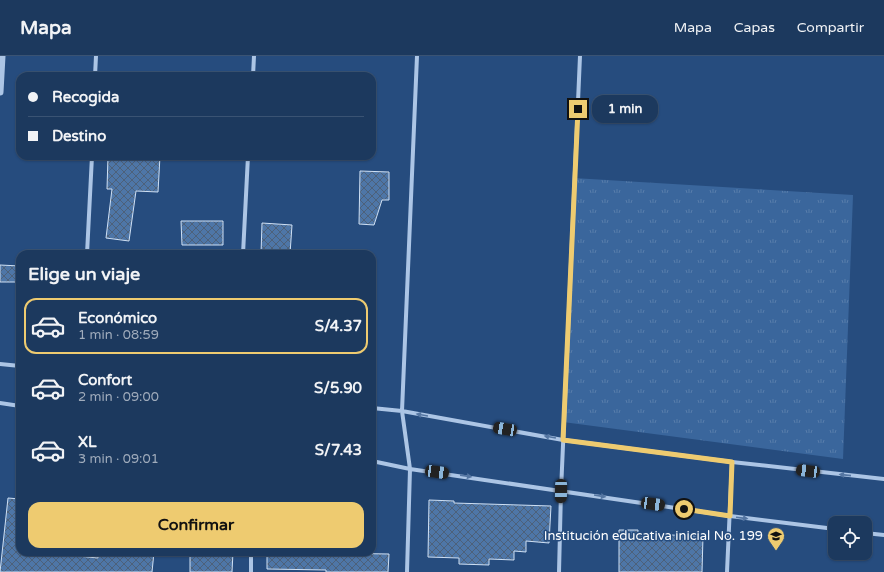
<!DOCTYPE html>
<html lang="es">
<meta charset="utf-8">
<style>
:root{--surface:#1c395e;--page:#294467;--text:#f1f3f6;--muted:#a0acbc;--line:#3a5373;--accent:#eecb70}
body{margin:0;font-family:"Varela Round",sans-serif;background:var(--page);color:var(--text);height:100vh;display:flex;flex-direction:column;font-size:15px;white-space:nowrap}
*{box-sizing:border-box;margin:0}
p{font-size:13px;color:var(--muted)}
.icon{flex:none;width:22px;height:22px;fill:none;stroke:currentColor;stroke-width:2;stroke-linecap:round;stroke-linejoin:round}
.map{position:relative;flex:1;overflow:hidden}
.panel{position:absolute;left:16px;top:194px;width:360px;height:306px;display:flex;flex-direction:column;background:var(--surface);border-radius:12px;box-shadow:0 1px 3px #0004,0 0 0 1px var(--line)}
.panel>*{flex:none}
.hud{position:absolute;left:16px;top:16px;width:360px;height:88px;border-radius:12px;box-shadow:0 1px 3px #0004,0 0 0 1px var(--line);display:grid;align-content:center;height:88px;padding:0 12px;background:var(--surface)}
.fabs{position:absolute;left:828px;top:460px;display:grid;gap:8px}
.fabs a{display:grid;place-items:center;width:44px;height:44px;border-radius:8px;background:var(--surface);box-shadow:0 1px 3px #0004,0 0 0 1px var(--line);font-size:20px}
.end{position:absolute;width:18px;height:18px;margin:-9px;border:5px solid #eecb70;background:#111;box-shadow:0 0 0 2px #111}
.from{border-radius:50%}
.bubble{position:absolute;height:28px;border-radius:12px;background:var(--surface);box-shadow:0 1px 3px #0004,0 0 0 1px var(--line);font-size:13px;font-weight:700;line-height:28px;text-align:center}
.car{position:absolute;width:12px;height:24px;margin:-12px -6px;border-radius:5px;box-shadow:0 0 3px 1px #0007;background:linear-gradient(#222 24%,#8ab4d8 0 40%,#222 0 76%,#8ab4d8 0 86%,#222 0)}
.hud b{display:flex;align-items:center;gap:14px;height:38px;font-size:15px}
.hud b+b{border-top:1px solid var(--line)}
.hud i{width:10px;height:10px;background:var(--text)}
ul{padding:0;list-style:none}
li{display:flex;align-items:center;gap:12px;height:56px;margin:0 8px 6px;padding:0 4px;border:2px solid transparent;border-radius:12px}
li div{flex:1}
li b{display:block;font-size:15px}
li em{font-style:normal;font-weight:700}
li.active{border-color:var(--accent)}
li>.icon{width:36px;height:36px;stroke-width:1.5}
h2{padding:0 12px;font-size:18px;line-height:48px}
.action{display:flex;gap:8px;margin-top:auto;padding:8px 12px}
.action a{flex:1;height:46px;border-radius:12px;background:var(--accent);color:#111;font-size:16px;font-weight:700;line-height:46px;text-align:center}
header{display:flex;align-items:center;gap:24px;box-sizing:border-box;height:56px;padding:0 20px;background:var(--surface);border-bottom:1px solid var(--line)}
header strong{font-size:19px}
nav{display:flex;gap:22px;margin-inline-start:auto;font-size:14px}
.map>svg:first-child{display:block}
</style>
<header>
<strong>Mapa</strong>
<nav><a>Mapa</a><a>Capas</a><a>Compartir</a></nav>
</header>
<div class="map">
<svg width="884" height="516" viewBox="0 0 884 516">
<defs>
<pattern id="park-tufts" width="24" height="20" patternUnits="userSpaceOnUse"><rect width="24" height="20" fill="#3a669c"/><path d="M3 7l-1-3M5 7V3M7 7l1-3M15 17l-1-3M17 17v-4M19 17l1-3" fill="none" stroke="#587dab"/></pattern>
<pattern id="building-cross-hatch" width="8" height="8" patternUnits="userSpaceOnUse"><rect width="8" height="8" fill="#4e76a7"/><path d="M0 0l8 8M0 8l8-8" fill="none" stroke="#4d617a"/></pattern>
</defs>
<rect width="100%" height="100%" fill="#264c7e"/>
<path fill="url(#park-tufts)" d="M573 122 853 139 843 403 563 366Z"/>
<path fill="url(#building-cross-hatch)" stroke="#cfe0f4" d="M108 100H160L158 136 136 135 129 185 106 182 112 133H107Z
M360 115 389 116V144H382L374 169 359 168Z
M181 165H223V189H182Z
M262 167 292 169 290 198H261Z
M0 209 20 210V226H0Z
M8 442 20 443V496H57L56 498 98 502V496H154L152 516H0Z
M429 444 454 445V447L551 450 549 487 526 485V496L514 495V504L489 503V509L459 508V502L428 501Z
M619 474H638V478L703 480 702 516H619Z
M190 496H233L232 516H190Z
M267 496 389 498 388 516H326V514L267 513Z"/>
<g fill="none" stroke-linecap="round" stroke-linejoin="round">
<path stroke="#acc5e5" stroke-width="4" d="M95 20 96 0
M253 20 254 0
M87 198 92 100
M243 198 248 100
M0 308 20 310
M0 347 20 350
M372 352 402 355 563 384 732 406 884 423
M372 405 410 413 730 460 835 473
M865 477 884 479
M251 516V496
M407 516 410 413 402 355 417 0
M559 516 561 435 580 0
M727 516 732 406"/>
<path stroke="#acc5e5" stroke-width="7" d="M0 36 2 0"/>
</g>
<defs><path id="oneway-solid" d="M-6-.8H1V-3.2L6.5 0L1 3.2V.8H-6Z"/></defs>
<g fill="#5576a2">
<use href="#oneway-solid" transform="translate(422 359) rotate(-170)"/>
<use href="#oneway-solid" transform="translate(550 381) rotate(-170)"/>
<use href="#oneway-solid" transform="translate(845 419) rotate(-174)"/>
<use href="#oneway-solid" transform="translate(466 420) rotate(8)"/>
<use href="#oneway-solid" transform="translate(600 440) rotate(9)"/>
<use href="#oneway-solid" transform="translate(742 462) rotate(7)"/>
</g>
<g fill="none" stroke-linecap="round" stroke-linejoin="round">
<path stroke="#eecb70" stroke-width="5" d="M578 53 563 384 732 406 730 460 684 453"/>
</g>
<defs>
<g id="school-pin" transform="scale(0.9)"><path d="M0 17L-7.5 6A9.5 9.5 0 1 1 7.5 6Z" fill="#eecb70" stroke="#264c7e"/><path d="M0-5L7-2L0 1L-7-2ZM-4 1L0 2.5L4 1V4Q0 6-4 4Z" fill="#111"/></g>
</defs>
<g fill-rule="evenodd">
<use href="#school-pin" x="776" y="480"/>
</g>
<g text-anchor="middle" dominant-baseline="central" stroke-width="3" stroke-linejoin="round" paint-order="stroke">
<g font-size="13" fill="#fff" stroke="#264c7e" text-anchor="end">
<text x="763" y="480">Institución educativa inicial No. 199</text>
</g>
</g>
</svg>
<div class="fabs">
<a><svg class="icon" aria-label="locate" viewBox="0 0 24 24"><circle cx="12" cy="12" r="6"/><path d="M12 2v4M12 18v4M2 12h4M18 12h4"/></svg></a>
</div>
<i class="end from" style="left:684px;top:453px"></i>
<i class="end" style="left:578px;top:53px"></i>
<div class="bubble" style="left:592px;top:39px;width:66px">1 min</div>
<i class="car" style="left:505px;top:373px;rotate:280deg"></i>
<i class="car" style="left:808px;top:415px;rotate:277deg"></i>
<i class="car" style="left:437px;top:416px;rotate:98deg"></i>
<i class="car" style="left:561px;top:435px;rotate:181deg"></i>
<i class="car" style="left:653px;top:448px;rotate:98deg"></i>
<div class="hud">
<b><i class="from"></i>Recogida</b>
<b><i></i>Destino</b>
</div>
<section class="panel">
<h2>Elige un viaje</h2>
<ul>
<li class="active"><svg class="icon" aria-label="car" viewBox="0 0 24 24"><path d="M5 17H2v-5l4-1 3-4h7l3 4 3 1v5h-3M9 17h6M6 11h13"/><circle cx="7" cy="17" r="2"/><circle cx="17" cy="17" r="2"/></svg><div><b>Económico</b><p>1 min · 08:59</p></div><em>S/4.37</em></li>
<li><svg class="icon" aria-label="car" viewBox="0 0 24 24"><path d="M5 17H2v-5l4-1 3-4h7l3 4 3 1v5h-3M9 17h6M6 11h13"/><circle cx="7" cy="17" r="2"/><circle cx="17" cy="17" r="2"/></svg><div><b>Confort</b><p>2 min · 09:00</p></div><em>S/5.90</em></li>
<li><svg class="icon" aria-label="car" viewBox="0 0 24 24"><path d="M5 17H2v-5l4-1 3-4h7l3 4 3 1v5h-3M9 17h6M6 11h13"/><circle cx="7" cy="17" r="2"/><circle cx="17" cy="17" r="2"/></svg><div><b>XL</b><p>3 min · 09:01</p></div><em>S/7.43</em></li>
</ul>
<div class="action"><a>Confirmar</a></div>
</section>
</div>
